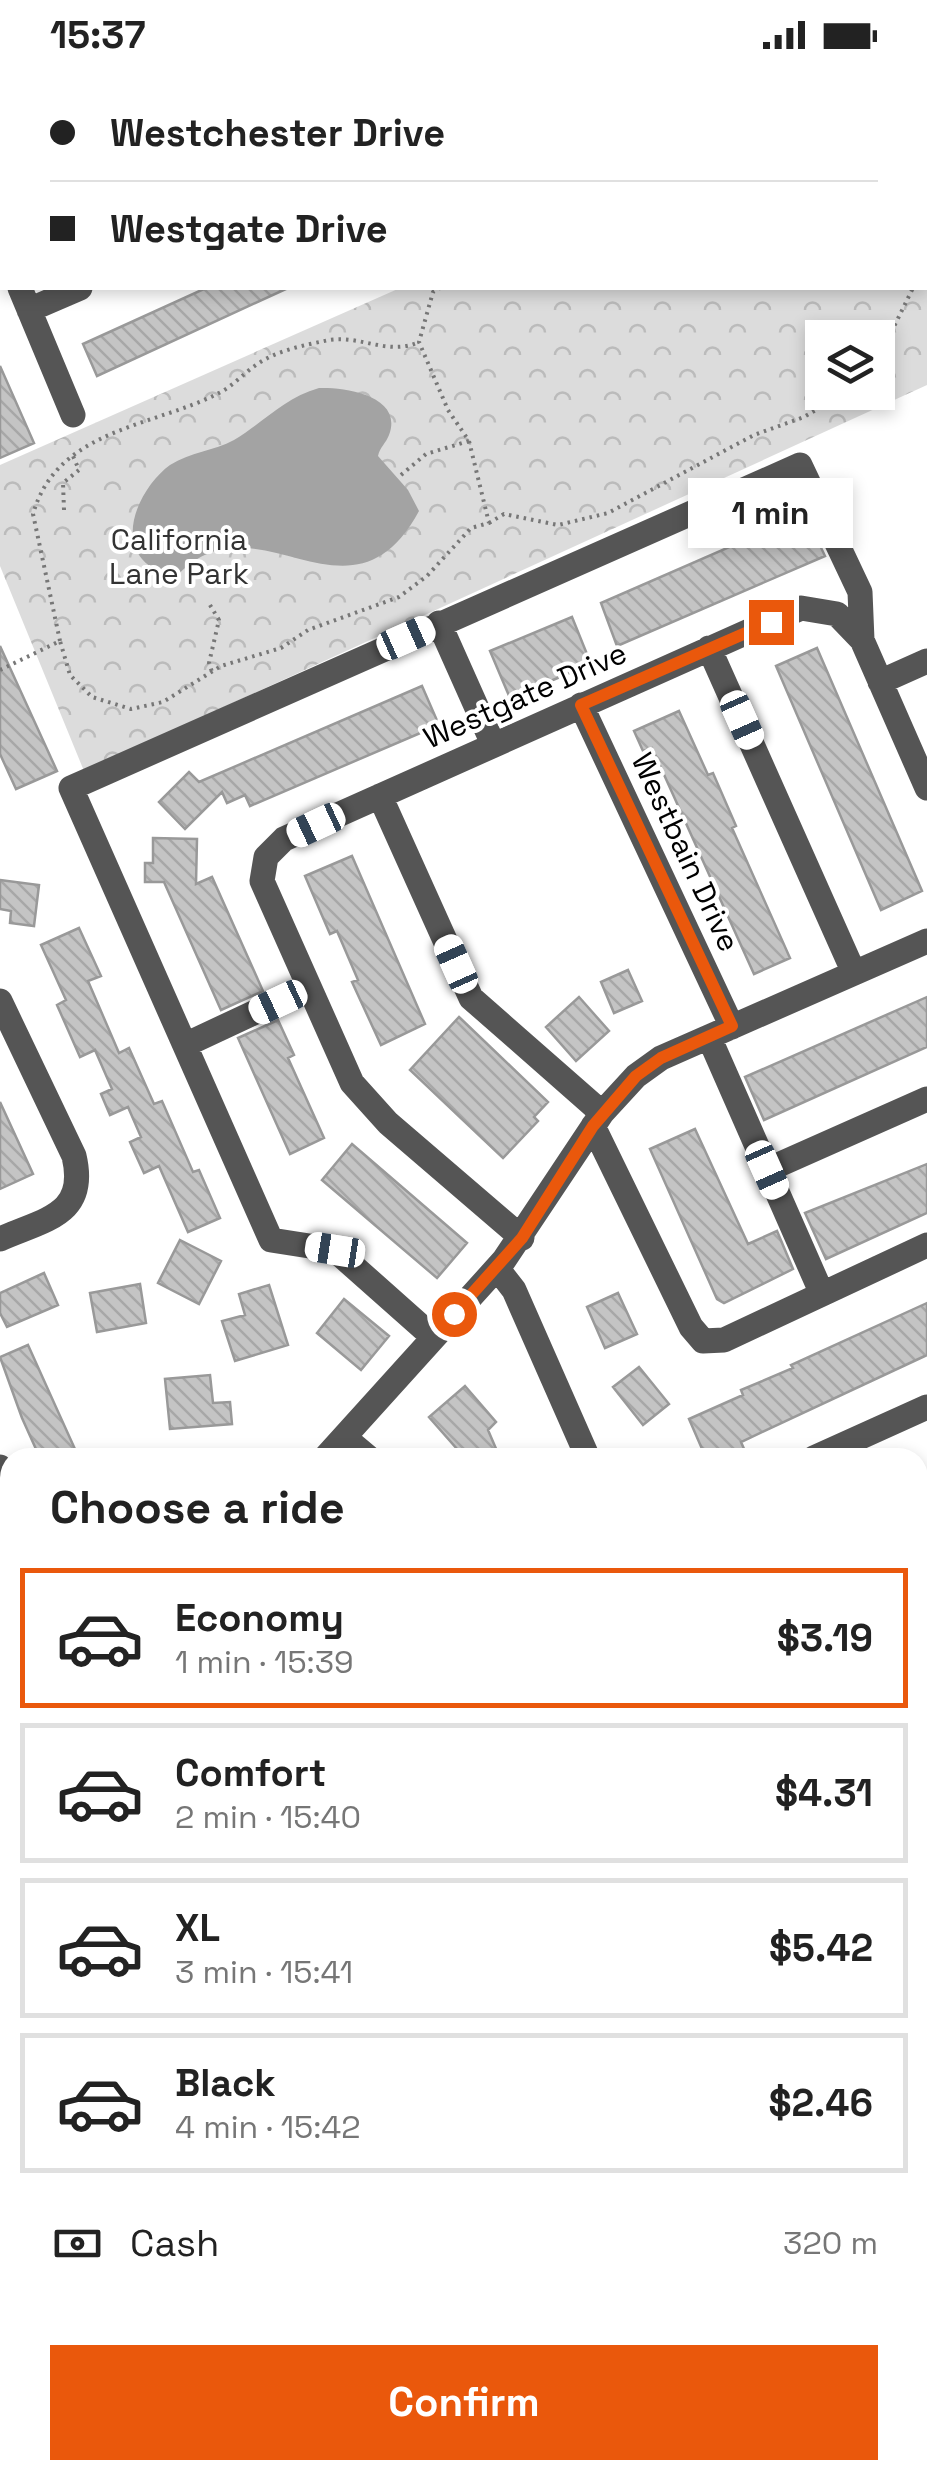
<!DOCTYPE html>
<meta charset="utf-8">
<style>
:root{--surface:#fff;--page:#f6f6f6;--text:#222;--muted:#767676;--line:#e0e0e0;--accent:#ea580c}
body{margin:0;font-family:"Space Grotesk",sans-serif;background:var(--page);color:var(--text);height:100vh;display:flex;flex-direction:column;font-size:38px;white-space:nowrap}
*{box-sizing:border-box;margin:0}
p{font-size:32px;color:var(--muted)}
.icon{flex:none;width:55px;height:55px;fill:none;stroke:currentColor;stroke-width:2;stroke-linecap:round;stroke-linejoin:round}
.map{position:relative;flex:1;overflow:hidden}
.drawer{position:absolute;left:0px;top:1378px;width:928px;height:1032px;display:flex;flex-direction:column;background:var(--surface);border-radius:30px 30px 0 0;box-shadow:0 5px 15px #0003}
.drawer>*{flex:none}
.banner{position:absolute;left:0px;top:0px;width:928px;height:220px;box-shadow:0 5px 15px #0003;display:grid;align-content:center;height:220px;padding:0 50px;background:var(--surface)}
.buttons{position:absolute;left:805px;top:250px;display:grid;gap:20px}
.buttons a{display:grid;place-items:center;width:90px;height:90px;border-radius:0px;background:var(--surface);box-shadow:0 5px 15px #0003;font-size:50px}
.end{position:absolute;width:45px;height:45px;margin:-22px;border:12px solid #ea580c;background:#fff;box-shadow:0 0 0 5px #fff}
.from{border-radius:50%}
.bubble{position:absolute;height:70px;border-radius:0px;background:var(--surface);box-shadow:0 5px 15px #0003;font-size:32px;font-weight:700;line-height:70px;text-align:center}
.car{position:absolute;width:30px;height:60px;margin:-30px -15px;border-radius:12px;box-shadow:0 0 8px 2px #0007;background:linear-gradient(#fff 24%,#345 0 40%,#fff 0 76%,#345 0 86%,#fff 0)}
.banner b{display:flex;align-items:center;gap:35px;height:95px;font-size:38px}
.banner b+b{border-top:2px solid var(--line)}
.banner i{width:25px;height:25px;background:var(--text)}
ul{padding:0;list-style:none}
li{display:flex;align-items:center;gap:30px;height:140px;margin:0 20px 15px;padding:0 30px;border:5px solid var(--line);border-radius:0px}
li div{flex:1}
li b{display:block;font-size:38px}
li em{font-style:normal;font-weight:700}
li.selected{border-color:var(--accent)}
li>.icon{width:90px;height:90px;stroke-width:1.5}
h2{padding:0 50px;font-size:45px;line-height:120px}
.pay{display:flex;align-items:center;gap:25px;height:110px;padding:0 50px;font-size:38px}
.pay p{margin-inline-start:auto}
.action{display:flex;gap:20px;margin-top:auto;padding:20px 50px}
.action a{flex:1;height:115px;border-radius:0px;background:var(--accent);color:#fff;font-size:40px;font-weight:700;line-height:115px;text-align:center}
.status{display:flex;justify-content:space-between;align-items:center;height:70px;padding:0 50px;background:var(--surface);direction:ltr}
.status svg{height:28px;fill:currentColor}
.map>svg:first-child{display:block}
</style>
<div class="status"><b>15:37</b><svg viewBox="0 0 49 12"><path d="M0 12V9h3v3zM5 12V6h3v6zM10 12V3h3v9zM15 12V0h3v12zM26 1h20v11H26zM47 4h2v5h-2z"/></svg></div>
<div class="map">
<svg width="927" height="2409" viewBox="0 0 927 2409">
<defs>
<pattern id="park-crowns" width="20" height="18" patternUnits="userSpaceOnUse" patternTransform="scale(2.5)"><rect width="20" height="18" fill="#dcdcdc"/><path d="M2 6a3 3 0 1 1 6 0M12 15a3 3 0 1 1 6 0" fill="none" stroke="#bbb"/></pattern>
<pattern id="building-back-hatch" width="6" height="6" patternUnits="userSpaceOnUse" patternTransform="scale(2.5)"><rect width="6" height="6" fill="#c4c4c4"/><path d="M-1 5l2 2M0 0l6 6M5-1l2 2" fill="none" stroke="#a7a7a7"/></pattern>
</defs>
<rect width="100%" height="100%" fill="#fff"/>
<path fill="url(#park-crowns)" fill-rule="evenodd" d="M889 0H927V315L84 701 0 496V395L400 218H925V2H883ZM822 268H878V322H822Z"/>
<path fill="#a3a3a3" d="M319 318C343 317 404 325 389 365 386 373 380 377 378 386L408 420 419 441C349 570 255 418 175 508 164 503 150 499 142 489 118 460 145 413 170 395 190 382 214 381 234 370 264 352 284 328 319 318Z"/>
<path fill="url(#building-back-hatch)" stroke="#999" stroke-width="2.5" d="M206 218H288L97 306 83 274Z
M0 296 34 373 0 388Z
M805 444 825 486 617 576 601 533Z
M572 547 591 594 510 628 490 581Z
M0 576 57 701 16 719 0 684Z
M817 578 922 821 881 840 776 596Z
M422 616 439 655 250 736 245 725 227 733 222 722 185 759 159 732 189 702 199 712Z
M679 641 708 705 713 703 736 756 732 758 790 888 754 904 652 678 643 681 634 661Z
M153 768 197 769 196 814 212 807 263 921 221 940 164 812H145V793H153Z
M352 786 425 954 381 975 352 912 358 910 337 861 330 864 305 806Z
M0 810 39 815 34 856 10 853 11 841 0 839Z
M79 858 101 906 88 911 119 983 129 978 154 1034 162 1031 193 1102 199 1100 220 1148 188 1162 159 1096 144 1103 130 1072 141 1067 128 1037 110 1045 101 1024 112 1019 95 980 80 987 57 935 66 930 41 875Z
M628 900 642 931 614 943 601 912Z
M579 927 609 961 576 991 546 957Z
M927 927V977L764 1050 745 1007Z
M459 947 548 1032 534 1047 538 1051 503 1088 410 1000Z
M278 950 294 985 288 988 324 1068 290 1084 238 968Z
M0 1032 33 1104 0 1119Z
M695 1059 748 1174 777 1161 793 1199 724 1233 717 1229 650 1079Z
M352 1074 467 1173 437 1208 322 1110Z
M927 1094V1143L826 1189 805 1143Z
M180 1170 221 1191 199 1234 158 1213Z
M44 1203 58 1235 7 1257 0 1243V1223Z
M140 1214 146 1253 97 1262 90 1223Z
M269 1215 288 1275 235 1291 222 1251 245 1245 239 1224Z
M618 1223 637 1264 605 1278 587 1237Z
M344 1229 389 1266 361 1300 317 1263Z
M927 1233V1285L741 1372 748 1388H706L689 1349 743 1325 741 1320 793 1298 791 1295Z
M28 1275 55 1335 79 1388H40L22 1348 0 1287Z
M639 1297 669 1334 643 1355 613 1317Z
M210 1305 213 1333 230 1332 232 1354 170 1359 165 1309Z
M465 1316 496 1352 488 1360 500 1388H465L429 1347Z"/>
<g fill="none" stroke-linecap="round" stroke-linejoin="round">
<path stroke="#777" stroke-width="4" stroke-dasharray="2.5 5" stroke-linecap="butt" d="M925 26H927
M925 140H927
M925 201 927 199
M878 289 913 218
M401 405 426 384 469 371
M64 440 63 413 79 400 73 386
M489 453 504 444 558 455 608 443 754 365 804 347 846 322
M210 535 219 550 209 593 212 602
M60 571 33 444C57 359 153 357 219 323 233 316 244 303 256 295 277 280 305 275 329 270 361 265 388 286 419 272
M0 600 60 571 70 605 92 627 131 639 163 632 221 596 281 578 308 560 399 527 427 506 471 458 489 453 469 371 448 340 419 272 433 222 440 218"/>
<path stroke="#555" stroke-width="25" d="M372 0 373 2
M560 2 566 0
M0 171 2 177
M20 218 73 345
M29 240 80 218
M439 553 493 674
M709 578 854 903
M880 612 927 591
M581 635 732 957
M380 726 471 928 602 1043
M0 931 74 1086C88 1145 45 1149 0 1169
M709 967 822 1224
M185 975 309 917
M593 1056 691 1257 703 1271 724 1270 927 1175
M767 1100 927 1029
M522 1168 388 1053 352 1013 262 811 266 787 284 769 801 538 837 544 862 570 927 718
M497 1198 514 1220 588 1388
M433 1267 335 1180 271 1170 71 718 800 395 860 522 862 570
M344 1367 369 1388
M325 1388 504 1190 602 1043 636 1006 661 988 927 871
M814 1388 927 1337
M0 1397 10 1418
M918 1516 927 1512
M0 1593 10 1588
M918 1817 927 1813
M0 1891 10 1887
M918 1947 927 1968
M918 1996 927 1992
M0 2155 10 2150
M293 2400 297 2409
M571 2400 575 2409
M848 2400 852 2409
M128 2409 148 2400"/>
</g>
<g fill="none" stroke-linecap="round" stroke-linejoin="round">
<path stroke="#ea580c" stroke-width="12" d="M454 1244 522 1168 593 1056 636 1006 661 988 732 956 581 635 771 552"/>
</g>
<g text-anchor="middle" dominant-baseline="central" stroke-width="8" stroke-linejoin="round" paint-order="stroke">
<g font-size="30" fill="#333" stroke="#fff">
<text x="179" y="469">California<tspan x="179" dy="34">Lane Park</tspan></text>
</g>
<g font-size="30" fill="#000" stroke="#fff">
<text transform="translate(525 625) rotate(-24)">Westgate Drive</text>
<text transform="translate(686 782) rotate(65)">Westbain Drive</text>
</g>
</g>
</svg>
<div class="buttons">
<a><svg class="icon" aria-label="layers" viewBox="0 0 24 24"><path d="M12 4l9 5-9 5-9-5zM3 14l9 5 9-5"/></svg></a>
</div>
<i class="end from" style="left:454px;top:1244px"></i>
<i class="end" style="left:771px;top:552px"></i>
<div class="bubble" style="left:688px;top:408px;width:165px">1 min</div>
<i class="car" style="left:406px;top:568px;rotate:66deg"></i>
<i class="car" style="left:742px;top:650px;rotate:156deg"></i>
<i class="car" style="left:316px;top:755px;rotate:245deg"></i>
<i class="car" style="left:456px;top:894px;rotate:336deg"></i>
<i class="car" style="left:278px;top:932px;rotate:245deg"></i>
<i class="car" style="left:767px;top:1100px;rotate:156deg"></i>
<i class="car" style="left:335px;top:1180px;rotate:279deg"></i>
<div class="banner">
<b><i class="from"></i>Westchester Drive</b>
<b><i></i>Westgate Drive</b>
</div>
<section class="drawer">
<h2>Choose a ride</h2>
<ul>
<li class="selected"><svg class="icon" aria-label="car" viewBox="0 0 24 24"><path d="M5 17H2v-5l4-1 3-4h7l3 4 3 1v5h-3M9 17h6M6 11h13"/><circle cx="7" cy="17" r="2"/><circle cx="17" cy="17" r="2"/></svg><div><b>Economy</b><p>1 min · 15:39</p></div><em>$3.19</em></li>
<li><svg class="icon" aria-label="car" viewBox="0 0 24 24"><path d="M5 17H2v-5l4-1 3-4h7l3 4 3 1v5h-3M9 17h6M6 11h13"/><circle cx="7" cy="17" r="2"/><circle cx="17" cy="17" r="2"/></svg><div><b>Comfort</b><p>2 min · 15:40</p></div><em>$4.31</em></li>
<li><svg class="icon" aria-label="car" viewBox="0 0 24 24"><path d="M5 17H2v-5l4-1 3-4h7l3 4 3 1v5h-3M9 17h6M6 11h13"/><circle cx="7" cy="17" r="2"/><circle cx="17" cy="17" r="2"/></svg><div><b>XL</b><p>3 min · 15:41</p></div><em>$5.42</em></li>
<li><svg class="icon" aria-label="car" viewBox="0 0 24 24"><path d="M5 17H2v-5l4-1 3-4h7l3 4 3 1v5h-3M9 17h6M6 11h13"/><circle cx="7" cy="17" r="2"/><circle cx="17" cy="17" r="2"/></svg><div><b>Black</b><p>4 min · 15:42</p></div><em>$2.46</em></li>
</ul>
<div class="pay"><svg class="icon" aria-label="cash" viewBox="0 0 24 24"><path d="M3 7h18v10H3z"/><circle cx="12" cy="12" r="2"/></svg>Cash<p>320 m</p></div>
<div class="action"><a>Confirm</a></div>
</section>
</div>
